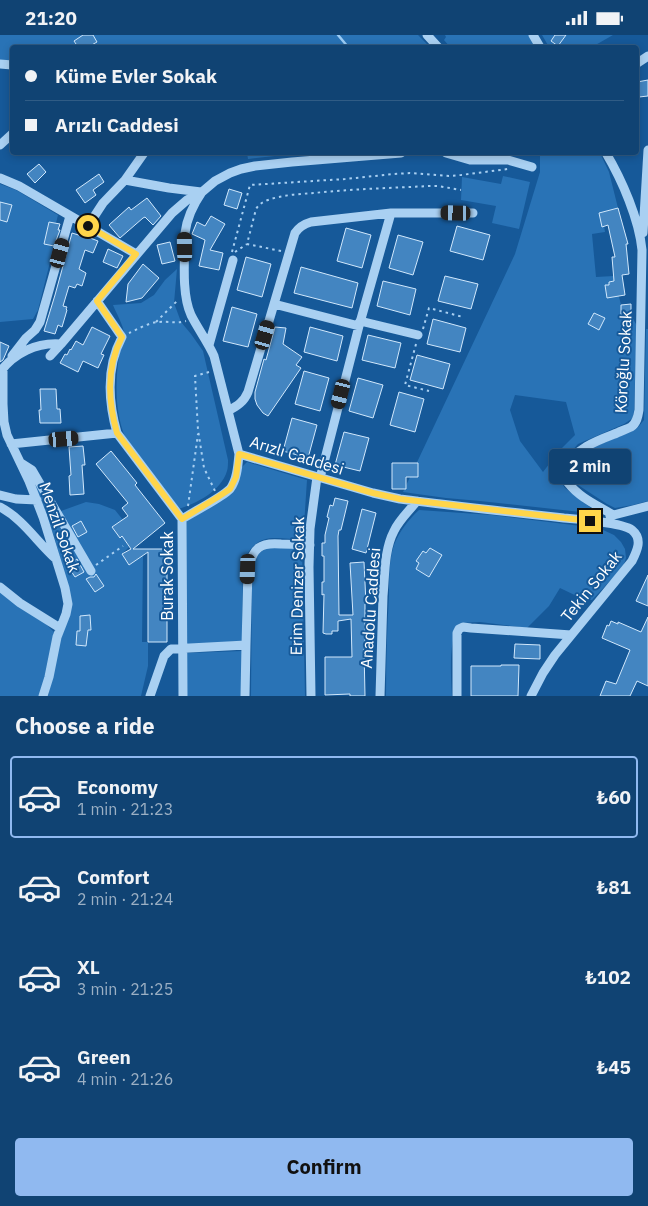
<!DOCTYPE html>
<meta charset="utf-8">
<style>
:root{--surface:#104373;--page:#194a78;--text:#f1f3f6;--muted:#9cb0c4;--line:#305c85;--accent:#90b9f0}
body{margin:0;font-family:"IBM Plex Sans",sans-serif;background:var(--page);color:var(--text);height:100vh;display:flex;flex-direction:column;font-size:19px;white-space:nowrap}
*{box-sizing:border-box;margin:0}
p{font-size:16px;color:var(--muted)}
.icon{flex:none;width:28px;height:28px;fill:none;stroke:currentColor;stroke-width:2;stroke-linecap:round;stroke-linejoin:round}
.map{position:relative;height:661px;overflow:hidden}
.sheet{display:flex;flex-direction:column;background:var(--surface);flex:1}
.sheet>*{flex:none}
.guide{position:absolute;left:10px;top:10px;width:629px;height:110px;border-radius:5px;box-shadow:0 2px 8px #0003,0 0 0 1px var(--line);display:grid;align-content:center;height:110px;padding:0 15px;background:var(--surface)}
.end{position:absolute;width:22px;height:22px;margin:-11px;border:6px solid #ffd54a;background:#111;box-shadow:0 0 0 2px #111}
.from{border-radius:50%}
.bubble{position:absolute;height:35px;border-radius:5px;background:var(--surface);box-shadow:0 2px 8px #0003,0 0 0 1px var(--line);font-size:16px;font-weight:800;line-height:35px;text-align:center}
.car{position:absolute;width:15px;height:30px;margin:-15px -8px;border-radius:6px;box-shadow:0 0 4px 1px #0007;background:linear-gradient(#222 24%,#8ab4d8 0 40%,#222 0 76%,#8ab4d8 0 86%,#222 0)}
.guide b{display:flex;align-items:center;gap:18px;height:48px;font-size:19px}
.guide b+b{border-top:1px solid var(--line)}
.guide i{width:12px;height:12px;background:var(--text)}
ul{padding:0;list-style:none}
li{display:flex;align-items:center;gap:15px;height:82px;margin:0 10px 8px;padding:0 5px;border:2px solid transparent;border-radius:5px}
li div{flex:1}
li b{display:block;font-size:19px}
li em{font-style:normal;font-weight:800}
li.on{border-color:var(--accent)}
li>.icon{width:45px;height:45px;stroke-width:1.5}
h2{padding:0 15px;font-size:22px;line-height:60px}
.button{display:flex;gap:10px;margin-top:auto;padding:10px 15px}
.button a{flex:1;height:58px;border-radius:5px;background:var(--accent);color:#111;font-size:20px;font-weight:800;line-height:58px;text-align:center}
.status{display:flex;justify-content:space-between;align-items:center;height:35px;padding:0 25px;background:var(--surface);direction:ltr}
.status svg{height:14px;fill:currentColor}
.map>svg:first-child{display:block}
</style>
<div class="status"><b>21:20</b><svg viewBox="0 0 49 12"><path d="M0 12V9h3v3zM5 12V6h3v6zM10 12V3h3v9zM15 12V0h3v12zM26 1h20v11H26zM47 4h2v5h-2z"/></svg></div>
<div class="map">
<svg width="648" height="661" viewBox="0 0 648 661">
<rect width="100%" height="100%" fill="#165999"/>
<path fill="#2973b6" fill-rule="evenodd" d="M0 0H418L430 12H12V26H0Z
M445 0H530L537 12H450L444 5 446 2Z
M542 0H613L592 12H549Z
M247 118H298L293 119 248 124Z
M540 118H600L609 137 618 173 602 178 605 197 592 199 596 242 614 241 621 270V280H631L637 291 634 375 633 383 624 389 578 409 563 426 558 438 559 444 565 453 596 477 590 478 480 466 446 463 403 457 515 219 540 137ZM515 360 566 367 575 400 559 416 543 437 520 406 510 375Z
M503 141 530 147 519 194 492 188 496 171 461 165 462 142 501 149Z
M0 149 16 155 58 180 56 188 49 187 44 208 54 211 38 275 33 284 0 287Z
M177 234 174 268 181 287 191 299 203 316 228 425C228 428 228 433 227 436 221 456 196 469 178 474L125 402C115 377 115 348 119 321 120 314 125 306 124 299 124 291 116 278 113 270L141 268 154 260 165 245Z
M646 294H648V466L633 470 615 473 607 469 575 448 570 441C575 417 601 409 621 401 627 398 635 396 639 391 641 389 642 387 644 385Z
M247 427 307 445 303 505C274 503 256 496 243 528L242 606 186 610 185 487 232 458 237 450 242 432Z
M34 450 38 451 61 476 86 467 99 469 115 475 123 485 113 493 120 502 122 501 129 512 122 519 129 530 143 520 142 607H148V631L141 661H48L60 606 70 579V559L54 501Z
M419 475 492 480 581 491 601 494 614 500 621 507 625 514 626 523 623 532 592 565H585L560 553 549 571 527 593 480 587 460 588C448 602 451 643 452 661H386C386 627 387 594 389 560 389 543 389 525 394 510 399 497 409 484 419 475Z
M269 512 302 513 305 661H251L252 531C256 520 259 517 269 512Z
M0 557 43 586 54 597 47 639 40 661H0Z
M242 616V661H186L187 618Z"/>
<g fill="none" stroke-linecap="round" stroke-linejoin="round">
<path stroke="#9cccf5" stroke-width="2.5" d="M338 0 348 12"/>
</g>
<path fill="#4385c1" stroke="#d1e8fc" d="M83 0H93L97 7 88 12H78L74 6Z
M555 0H566L558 11 551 6Z
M648 45V61L639 62 637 47Z
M39 129 46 137 35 148 27 139Z
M99 139 104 147 93 155 96 160 85 168 76 155Z
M229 154 242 158 237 174 224 170Z
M147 163 161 181 153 190 145 182 143 183 120 203 109 190 129 172 131 175Z
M0 167 12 170 7 187 0 185Z
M618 173 628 209H626L629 239 622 240 625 260 607 263 605 250H609V247L614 246 612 222H615L608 190 602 192 599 178Z
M211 181 225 189 210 215 223 218 219 235 199 231 205 205 192 199 197 187 205 191Z
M49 187 60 189 58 195H60L54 211 44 209Z
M457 191 490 200 483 225 450 216Z
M346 193 371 200 362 233 337 226Z
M72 198 85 202V201L98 206 93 218 85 215 79 234 86 238 82 251 77 249 75 253 69 251 63 271 67 272 66 274 67 275 62 292 58 290 55 299 44 296 55 260Z
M398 200 423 207 413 240 389 233Z
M170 207 175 226 162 229 157 210Z
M108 214 123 221 117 233 103 227Z
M246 222 271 229 262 262 237 255Z
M143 229 159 243 142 263 126 267 128 249Z
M301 232 358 248 352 273 294 258Z
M445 241 478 249 471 274 438 266Z
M383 246 416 254 410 280 377 271Z
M631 269V280H621V270Z
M232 272 257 279 248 312 223 306Z
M594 278 605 283 599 295 588 289Z
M433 284 466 293 460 317 427 309Z
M92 292 110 301 101 319 104 320 98 333 83 326 78 337 60 328 65 319 67 320 70 314 71 315 76 306 83 310Z
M275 292 286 293 283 309 302 322 296 330 301 333 268 381 263 378 257 370 255 364V357L264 324 266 325Z
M310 292 343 301 337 326 304 317Z
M368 300 401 308 395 333 362 325Z
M0 307 9 311 3 325 0 327Z
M417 320 450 329 443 354 410 345Z
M304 336 329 343 320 376 295 369Z
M358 343 383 350 373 383 349 376Z
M40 354H56L57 374H60L61 388H40L39 375H41Z
M399 357 424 364 415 397 390 390Z
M292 383 317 390 308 423 283 416Z
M344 397 369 403 360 436 335 430Z
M83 411 85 430H82L84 459 70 460 69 441 71 440 69 412Z
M111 416 137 448 135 450 165 488 133 514H167V607H148V517L129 530 122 519 131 514 122 501 120 503 112 492 128 481 122 473 128 468 96 429Z
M392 428H418V442H406V454H392Z
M335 463 348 466 341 495H339L338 501 339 580H353L350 528 364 527 366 569H365V614H364L365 661H350V659L325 660V622H352L351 584 338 586V596H332V599H326L323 598 324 559 322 560V547H324V521H322V508H325V500L329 483 327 482 330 470 333 471Z
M362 474 376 478 366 518 352 514Z
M81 486 87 497 78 502 72 491Z
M430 513 442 520 429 542 416 534 419 528 416 526 423 516 426 518Z
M77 524 84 537 75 542 67 530Z
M96 539 104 551 95 557 86 544 90 542H94Z
M648 540V571L636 566Z
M90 580 91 595H88L86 611 76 610 77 596H80V581Z
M648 582V651L637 646 630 661H600L606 646 616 649 630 615 602 603 607 590 609 591 611 586 618 589V587L641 597Z
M515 609 540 610V624L514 623Z
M501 630H519L518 661H471V631H501Z"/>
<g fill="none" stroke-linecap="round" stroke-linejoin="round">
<path stroke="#a9d0f2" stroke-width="2" stroke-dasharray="2.5 4" stroke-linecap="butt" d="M281 216 247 209 256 174C259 169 263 167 268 165 282 160 299 159 314 158 352 154 391 153 429 151H438L461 155
M232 217 250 150 345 144 394 139 410 138 449 141 461 140 508 134
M235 217 247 209
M156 287 177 266
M423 294 429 273 463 282
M129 298C136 295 150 287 158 287 169 286 175 289 186 286
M416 309 405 350 429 356
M209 337 195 341 198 395 204 433 215 456
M188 471 198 399
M96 530 123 511"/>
<path stroke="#a9d0f2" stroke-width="9" d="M427 0 438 12
M533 0 540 12
M0 29 12 30
M636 29 648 21
M0 110 12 99
M446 118 470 125H508L532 132
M606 118C622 145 639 184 642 215L639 375C638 381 637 388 631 392 627 394 621 396 617 398 599 405 575 413 567 432 564 438 564 444 569 449 580 463 599 471 613 480
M0 143 19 151 136 219
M125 145 169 153 201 157
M202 157C193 170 187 182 185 198 185 222 181 258 191 280 198 294 208 307 214 321L239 419 373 458 400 464C454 471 509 477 564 483 578 484 623 488 632 495 643 504 637 516 632 526L555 620 543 638 531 661
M88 191 103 168 125 145 144 118
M643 198 648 115
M97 266 122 302C106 332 108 366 117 398L182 484
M274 269 359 291
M360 286 418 300
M209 310 233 225
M12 321 26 303 35 295 40 287 70 181
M50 321 61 309
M3 334V369L4 387 7 400 29 446 43 482 65 553 68 569 66 579 57 602 49 642 43 661
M0 337C14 318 37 307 61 309L172 178 187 165 202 157 215 146 230 138 241 134 255 131 292 127 401 118
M228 376C237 371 244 367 248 357L295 198C299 192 304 189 311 187L391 178H473
M11 409 117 398
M21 428 32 435 39 447 91 536
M320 443 359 291 391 178
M0 460 16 464 37 465
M0 472C23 484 37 507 56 524
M610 481 648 471
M0 552 20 568 60 593
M246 610 248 534C253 513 260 507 281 509 291 509 300 510 310 510
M150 661 164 621 171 614 246 610 245 661
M183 661 182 484C193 477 221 463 230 454 237 445 238 430 239 419
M311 661 309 532 310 494 317 442
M380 661C381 627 382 594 383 561 385 540 384 515 394 496 399 485 409 476 417 466
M457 661V598L459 594 463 592 471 593 571 600"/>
</g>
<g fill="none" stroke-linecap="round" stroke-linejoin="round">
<path stroke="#ffd54a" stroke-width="6" d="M88 191 136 219 97 266 122 302C106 332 108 366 117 398L182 484 218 462 230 454 236 442 239 419 373 458 400 464 590 486"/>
</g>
<g text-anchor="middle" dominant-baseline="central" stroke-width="4" stroke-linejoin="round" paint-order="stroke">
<g font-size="16" fill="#fff" stroke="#165999">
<text transform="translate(623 327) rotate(-87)">Köroğlu Sokak</text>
<text transform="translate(297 420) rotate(17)">Arızlı Caddesi</text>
<text transform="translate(60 492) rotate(71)">Menzil Sokak</text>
<text transform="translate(167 541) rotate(-90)">Burak Sokak</text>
<text transform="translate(297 551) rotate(-89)">Erim Denizer Sokak</text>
<text transform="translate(591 551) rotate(-51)">Tekin Sokak</text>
<text transform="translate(370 573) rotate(-86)">Anadolu Caddesi</text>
</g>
</g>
</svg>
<i class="end from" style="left:88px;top:191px"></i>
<i class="end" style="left:590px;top:486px"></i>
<div class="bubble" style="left:549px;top:414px;width:82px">2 min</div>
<i class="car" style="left:456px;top:178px;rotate:271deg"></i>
<i class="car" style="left:185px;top:212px;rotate:359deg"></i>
<i class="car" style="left:60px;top:218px;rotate:15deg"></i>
<i class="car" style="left:265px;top:300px;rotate:16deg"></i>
<i class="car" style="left:341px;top:359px;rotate:194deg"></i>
<i class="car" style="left:64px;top:404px;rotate:85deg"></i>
<i class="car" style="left:248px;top:534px;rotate:182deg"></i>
<div class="guide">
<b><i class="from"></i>Küme Evler Sokak</b>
<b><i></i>Arızlı Caddesi</b>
</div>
</div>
<section class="sheet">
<h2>Choose a ride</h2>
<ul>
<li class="on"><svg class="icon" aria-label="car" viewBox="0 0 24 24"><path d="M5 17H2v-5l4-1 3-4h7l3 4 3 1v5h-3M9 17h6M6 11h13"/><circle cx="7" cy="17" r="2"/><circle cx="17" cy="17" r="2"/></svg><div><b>Economy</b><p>1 min · 21:23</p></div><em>₺60</em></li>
<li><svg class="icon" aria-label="car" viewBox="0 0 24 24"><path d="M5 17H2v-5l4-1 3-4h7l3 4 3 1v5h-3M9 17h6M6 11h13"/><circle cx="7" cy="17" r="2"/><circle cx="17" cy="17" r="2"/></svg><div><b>Comfort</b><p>2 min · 21:24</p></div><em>₺81</em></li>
<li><svg class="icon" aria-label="car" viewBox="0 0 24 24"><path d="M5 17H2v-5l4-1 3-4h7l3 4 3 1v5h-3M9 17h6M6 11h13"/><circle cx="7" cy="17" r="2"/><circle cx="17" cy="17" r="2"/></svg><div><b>XL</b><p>3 min · 21:25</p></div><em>₺102</em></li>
<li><svg class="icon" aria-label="car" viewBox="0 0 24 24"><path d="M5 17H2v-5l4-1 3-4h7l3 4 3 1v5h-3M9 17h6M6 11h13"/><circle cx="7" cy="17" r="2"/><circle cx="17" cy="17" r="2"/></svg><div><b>Green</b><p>4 min · 21:26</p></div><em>₺45</em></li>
</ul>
<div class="button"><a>Confirm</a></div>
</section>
